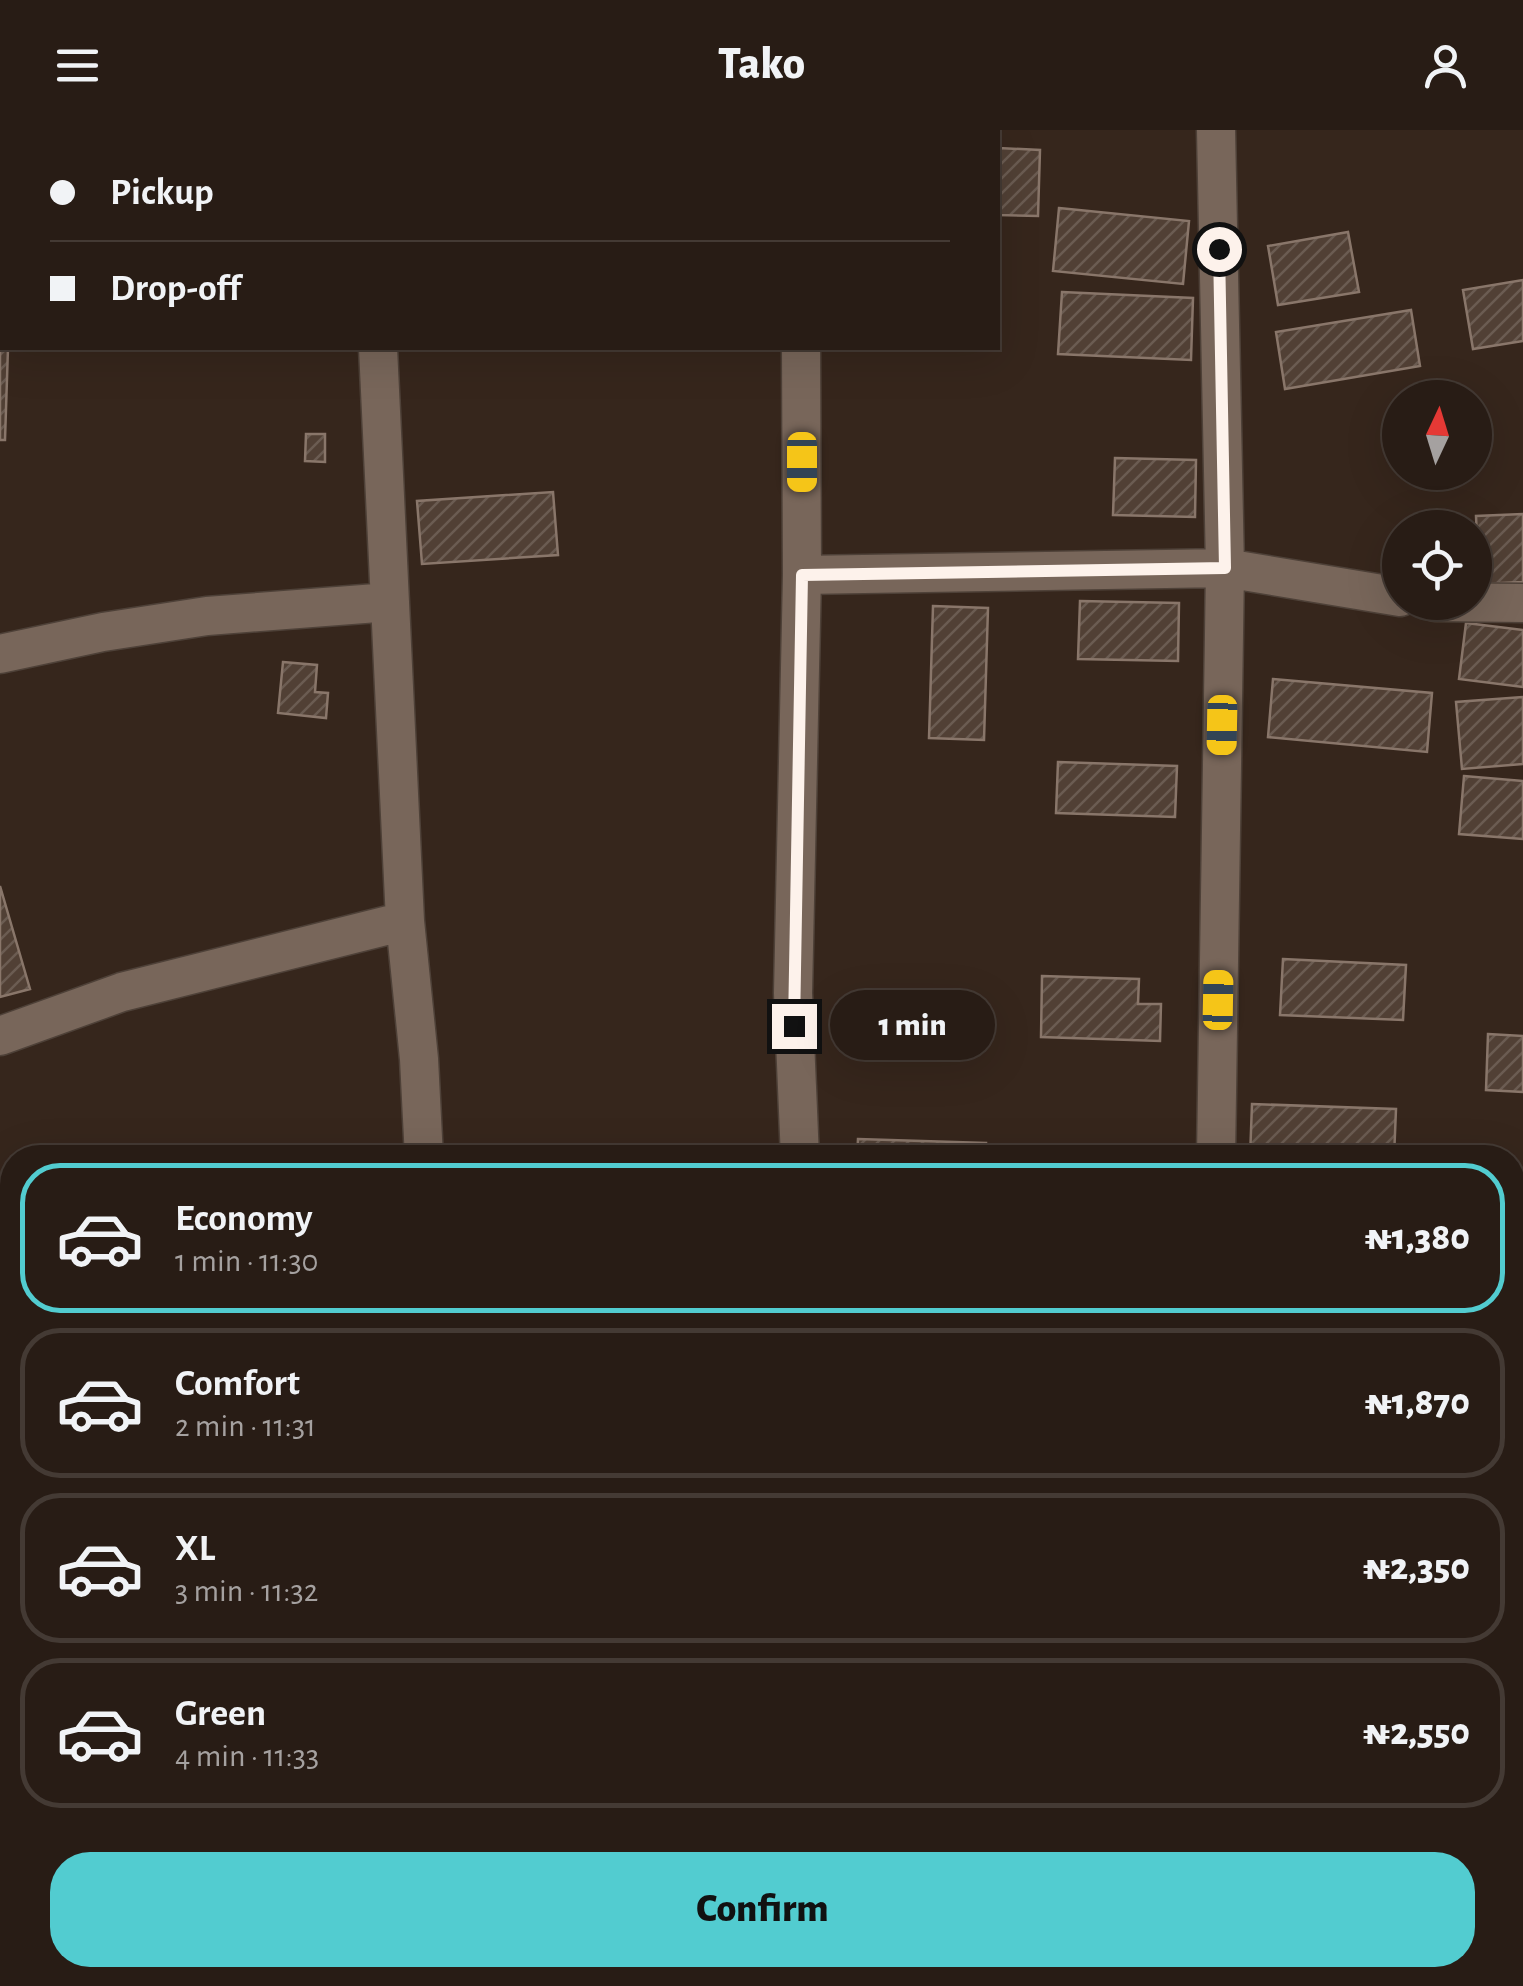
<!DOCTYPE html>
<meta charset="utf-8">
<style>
:root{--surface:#281c15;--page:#30251e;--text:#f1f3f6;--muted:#a5a1a0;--line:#443a34;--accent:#52ccd0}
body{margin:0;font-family:"Alegreya Sans",sans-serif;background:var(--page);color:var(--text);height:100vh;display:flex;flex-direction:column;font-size:38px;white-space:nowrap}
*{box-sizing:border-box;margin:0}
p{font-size:32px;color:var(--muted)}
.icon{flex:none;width:55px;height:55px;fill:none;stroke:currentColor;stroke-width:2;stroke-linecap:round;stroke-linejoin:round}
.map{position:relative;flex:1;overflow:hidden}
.side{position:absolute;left:0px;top:1015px;width:1525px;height:842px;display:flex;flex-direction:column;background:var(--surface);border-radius:40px 40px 0 0;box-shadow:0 10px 40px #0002,0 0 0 2px var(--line)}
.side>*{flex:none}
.banner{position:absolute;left:0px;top:0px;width:1000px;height:220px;box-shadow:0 10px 40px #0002,0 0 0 2px var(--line);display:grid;align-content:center;height:220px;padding:0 50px;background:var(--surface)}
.needle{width:65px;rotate:4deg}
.buttons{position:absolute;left:1382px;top:250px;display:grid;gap:20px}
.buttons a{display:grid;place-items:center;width:110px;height:110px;border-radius:50%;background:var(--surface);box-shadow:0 10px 40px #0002,0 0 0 2px var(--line);font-size:50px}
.end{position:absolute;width:45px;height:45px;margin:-22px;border:12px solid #fdf2eb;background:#111;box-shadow:0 0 0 5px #111}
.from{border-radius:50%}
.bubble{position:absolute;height:70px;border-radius:35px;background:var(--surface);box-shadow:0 10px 40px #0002,0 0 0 2px var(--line);font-size:32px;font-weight:800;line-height:70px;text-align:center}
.car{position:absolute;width:30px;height:60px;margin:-30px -15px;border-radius:12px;box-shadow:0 0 8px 2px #0007;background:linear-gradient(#f5c518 24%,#345 0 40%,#f5c518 0 76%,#345 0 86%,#f5c518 0)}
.banner b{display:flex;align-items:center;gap:35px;height:95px;font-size:38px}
.banner b+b{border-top:2px solid var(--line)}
.banner i{width:25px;height:25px;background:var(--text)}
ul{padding:18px 0 0;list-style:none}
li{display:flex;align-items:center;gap:30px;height:150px;margin:0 20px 15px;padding:0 30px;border:5px solid var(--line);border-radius:40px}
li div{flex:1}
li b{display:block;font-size:38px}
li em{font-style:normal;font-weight:800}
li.on{border-color:var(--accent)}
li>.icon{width:90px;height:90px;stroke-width:1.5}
.action{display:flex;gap:20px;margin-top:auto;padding:20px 50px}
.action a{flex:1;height:115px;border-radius:40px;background:var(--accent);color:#111;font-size:40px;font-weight:800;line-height:115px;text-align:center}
header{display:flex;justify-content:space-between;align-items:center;height:130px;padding:0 50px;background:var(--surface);font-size:45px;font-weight:800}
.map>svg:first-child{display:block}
</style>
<header><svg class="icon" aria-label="menu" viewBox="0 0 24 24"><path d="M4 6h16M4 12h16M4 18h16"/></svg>Tako<svg class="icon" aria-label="person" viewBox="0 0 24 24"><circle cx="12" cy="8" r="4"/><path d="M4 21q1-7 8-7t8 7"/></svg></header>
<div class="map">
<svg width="1523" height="1856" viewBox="0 0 1523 1856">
<defs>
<pattern id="building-hatch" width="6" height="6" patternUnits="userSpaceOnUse" patternTransform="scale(2.5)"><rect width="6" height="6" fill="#514035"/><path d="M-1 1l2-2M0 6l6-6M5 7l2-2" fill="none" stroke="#6b5c52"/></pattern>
</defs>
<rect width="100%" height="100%" fill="#36261c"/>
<path fill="url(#building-hatch)" stroke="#89766a" stroke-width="2.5" d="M855 0H984V2H855Z
M998 18 1040 20 1038 86 998 85Z
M1059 78 1189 91 1183 154 1053 141Z
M1348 102 1359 162 1278 175 1268 116Z
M1523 150V211L1473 219 1463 160Z
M1062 162 1193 168 1191 230 1058 224Z
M0 167 2 218H8L5 310H0Z
M1411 180 1420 236 1285 259 1276 202Z
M306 304H325V332L305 331Z
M1115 328 1196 330 1195 387 1113 385Z
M553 362 558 425 422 434 417 371Z
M1523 384V452L1479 454 1476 386Z
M1080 471 1179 473 1178 531 1078 529Z
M933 476 988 478 984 610 929 608Z
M1466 493 1523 500V557L1459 549Z
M283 532 317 535 315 562 328 563 326 588 278 583Z
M1273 549 1432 563 1427 622 1268 607Z
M1523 567V634L1462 639 1456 572Z
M1058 632 1177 636 1175 687 1056 683Z
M1464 646 1523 651V709L1459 704Z
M0 756 30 859 0 867Z
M1283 829 1406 835 1403 890 1280 885Z
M1042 846 1139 849 1138 874H1161L1160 911 1041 907Z
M1488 904 1523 906V962L1486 960Z
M1252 974 1396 979 1394 1028H1250Z
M858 1009 986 1013 985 1028H857Z
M1512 1302 1523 1303V1426H1512Z
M561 1845H614L612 1856H559Z
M654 1845H703L702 1856H652Z
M1149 1845H1190L1189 1856H1148Z
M899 1848 970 1856H898Z"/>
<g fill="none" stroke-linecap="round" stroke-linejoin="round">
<g stroke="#4e4138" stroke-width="41">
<path id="minor" d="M360 0V2
M799 0V2
M802 445 1225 438 1400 467
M1435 472 1523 473
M0 524 103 502 207 486 390 472
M405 791 419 929 424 1028
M0 906 122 862 405 791 378 218
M800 1028 793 863 802 445 801 218
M1216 1028 1225 438 1216 0
M1512 1270 1523 1271
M0 1558 12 1552
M1512 1614 1523 1615"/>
</g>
<use href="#minor" stroke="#78665a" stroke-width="38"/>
</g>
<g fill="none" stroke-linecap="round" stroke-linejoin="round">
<path stroke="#fdf2eb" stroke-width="12" d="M794 896 802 445 1225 438 1219 119"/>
</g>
</svg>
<div class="buttons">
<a><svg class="needle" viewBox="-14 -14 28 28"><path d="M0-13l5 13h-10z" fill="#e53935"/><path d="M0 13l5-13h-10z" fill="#a5a1a0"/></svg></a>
<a><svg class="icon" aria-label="locate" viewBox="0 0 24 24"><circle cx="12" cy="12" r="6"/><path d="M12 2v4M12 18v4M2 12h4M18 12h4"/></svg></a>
</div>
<i class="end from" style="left:1219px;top:119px"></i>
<i class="end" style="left:794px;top:896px"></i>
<div class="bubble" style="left:830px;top:860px;width:165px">1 min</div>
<i class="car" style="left:802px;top:332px;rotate:180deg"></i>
<i class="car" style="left:1222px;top:595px;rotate:181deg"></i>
<i class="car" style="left:1218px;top:870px;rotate:1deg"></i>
<div class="banner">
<b><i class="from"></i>Pickup</b>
<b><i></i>Drop-off</b>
</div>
<section class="side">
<ul>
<li class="on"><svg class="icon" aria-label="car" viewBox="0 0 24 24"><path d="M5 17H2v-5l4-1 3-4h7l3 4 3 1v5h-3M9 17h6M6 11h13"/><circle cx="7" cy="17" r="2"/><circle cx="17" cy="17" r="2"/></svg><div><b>Economy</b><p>1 min · 11:30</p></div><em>₦1,380</em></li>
<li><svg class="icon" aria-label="car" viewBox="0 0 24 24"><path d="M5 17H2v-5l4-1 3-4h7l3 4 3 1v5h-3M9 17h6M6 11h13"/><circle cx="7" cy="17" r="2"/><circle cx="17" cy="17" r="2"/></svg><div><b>Comfort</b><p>2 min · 11:31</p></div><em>₦1,870</em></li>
<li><svg class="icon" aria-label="car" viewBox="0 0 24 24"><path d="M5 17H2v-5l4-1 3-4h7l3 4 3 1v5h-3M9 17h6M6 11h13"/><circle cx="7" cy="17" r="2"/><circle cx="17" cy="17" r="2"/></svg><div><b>XL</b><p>3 min · 11:32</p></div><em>₦2,350</em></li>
<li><svg class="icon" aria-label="car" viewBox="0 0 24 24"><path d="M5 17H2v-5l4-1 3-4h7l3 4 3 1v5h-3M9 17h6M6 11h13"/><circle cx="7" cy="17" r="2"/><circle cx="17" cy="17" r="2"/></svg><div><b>Green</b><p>4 min · 11:33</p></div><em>₦2,550</em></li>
</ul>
<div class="action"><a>Confirm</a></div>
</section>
</div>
